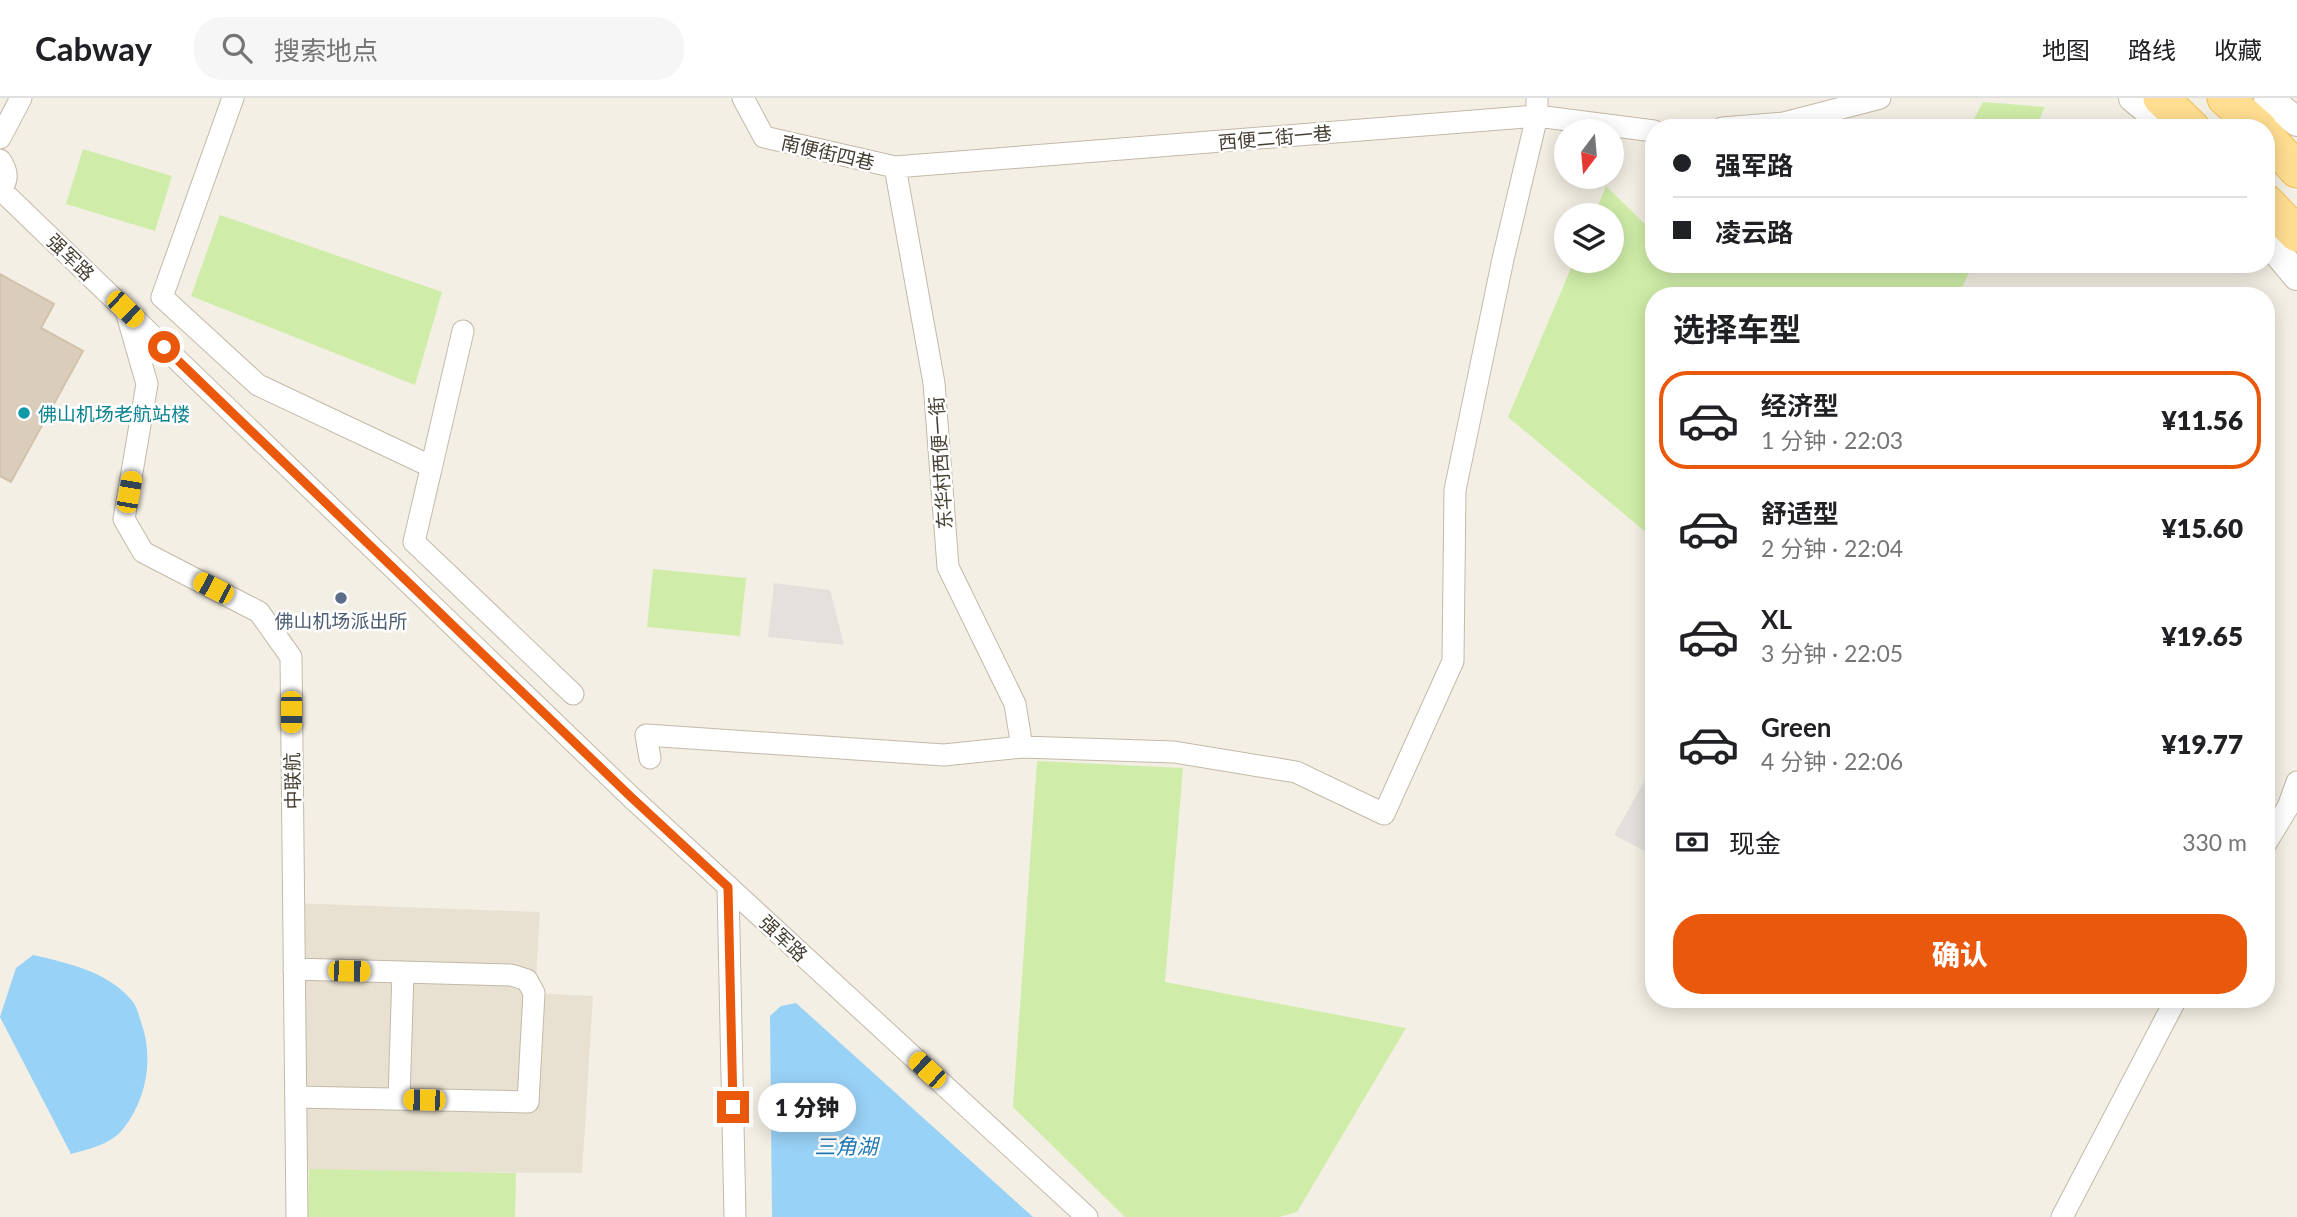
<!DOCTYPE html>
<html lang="zh">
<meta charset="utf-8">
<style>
:root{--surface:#fff;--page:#f6f6f6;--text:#202124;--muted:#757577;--line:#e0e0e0;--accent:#ea580c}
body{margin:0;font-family:Lato,"Noto Sans SC",sans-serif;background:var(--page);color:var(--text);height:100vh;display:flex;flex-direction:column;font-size:26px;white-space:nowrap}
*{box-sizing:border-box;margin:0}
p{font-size:23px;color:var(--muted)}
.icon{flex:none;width:38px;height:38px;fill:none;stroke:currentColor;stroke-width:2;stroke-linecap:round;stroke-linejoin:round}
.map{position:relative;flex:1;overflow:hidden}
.panel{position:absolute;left:1645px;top:189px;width:630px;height:721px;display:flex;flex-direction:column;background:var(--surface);border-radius:28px;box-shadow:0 4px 18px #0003}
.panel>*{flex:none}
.top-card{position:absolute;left:1645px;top:21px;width:630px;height:154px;border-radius:28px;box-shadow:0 4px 18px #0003;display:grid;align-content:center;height:154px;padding:0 28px;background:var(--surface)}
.needle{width:46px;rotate:196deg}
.buttons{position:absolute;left:1554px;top:21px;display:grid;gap:14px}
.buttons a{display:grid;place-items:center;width:70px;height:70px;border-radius:50%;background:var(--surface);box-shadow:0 4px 18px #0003;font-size:35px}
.end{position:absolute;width:32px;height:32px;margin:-16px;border:9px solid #ea580c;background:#fff;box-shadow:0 0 0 4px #fff}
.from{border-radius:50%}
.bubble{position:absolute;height:49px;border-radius:24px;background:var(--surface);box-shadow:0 4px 18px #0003;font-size:23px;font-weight:800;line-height:49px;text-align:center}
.car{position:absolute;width:21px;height:42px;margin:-21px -10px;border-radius:9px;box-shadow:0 0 5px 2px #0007;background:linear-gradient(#f5c518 24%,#345 0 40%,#f5c518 0 76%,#345 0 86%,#f5c518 0)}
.top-card b{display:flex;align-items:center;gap:24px;height:66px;font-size:26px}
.top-card b+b{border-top:2px solid var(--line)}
.top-card i{width:18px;height:18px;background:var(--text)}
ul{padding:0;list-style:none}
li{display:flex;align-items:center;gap:21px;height:98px;margin:0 14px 10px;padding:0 14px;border:4px solid transparent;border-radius:28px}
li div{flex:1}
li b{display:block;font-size:26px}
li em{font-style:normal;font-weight:800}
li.selected{border-color:var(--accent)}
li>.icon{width:63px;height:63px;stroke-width:1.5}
h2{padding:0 28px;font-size:32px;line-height:84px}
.pay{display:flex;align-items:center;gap:18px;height:77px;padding:0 28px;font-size:26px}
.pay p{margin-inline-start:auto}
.action{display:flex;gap:14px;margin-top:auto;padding:14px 28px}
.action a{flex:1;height:80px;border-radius:28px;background:var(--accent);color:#fff;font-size:28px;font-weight:800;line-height:80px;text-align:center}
header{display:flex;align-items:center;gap:42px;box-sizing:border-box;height:98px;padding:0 35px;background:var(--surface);border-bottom:2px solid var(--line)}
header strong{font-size:33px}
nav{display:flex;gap:38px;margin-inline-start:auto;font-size:24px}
.search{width:490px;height:63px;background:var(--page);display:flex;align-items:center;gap:18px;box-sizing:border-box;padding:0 24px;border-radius:28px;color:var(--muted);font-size:26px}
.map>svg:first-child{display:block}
</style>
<header>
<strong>Cabway</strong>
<div class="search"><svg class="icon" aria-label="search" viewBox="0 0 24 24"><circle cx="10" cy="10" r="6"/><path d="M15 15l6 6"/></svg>搜索地点</div>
<nav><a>地图</a><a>路线</a><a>收藏</a></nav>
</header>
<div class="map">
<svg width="2297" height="1119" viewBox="0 0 2297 1119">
<rect width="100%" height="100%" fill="#f4efe4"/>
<path fill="#e8e1d1" d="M293 805 540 814 535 895 593 898 582 1075 297 1073Z"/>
<path fill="#cfeda8" d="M1983 4 2045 9 2035 30H1969Z
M83 51 172 78 155 133 66 106Z
M1606 88 1654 135V166H1973L1958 198H1654V441L1508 319 1574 163H1612V117H1594Z
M220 117 442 194 415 287 191 198Z
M653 471 746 480 740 538 647 529Z
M1037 663 1183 670 1165 884 1406 930 1297 1114 1279 1119H1125L1013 1009Z
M309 1071 516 1075 515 1119H308Z"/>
<path fill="#e4e1dd" d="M774 485 830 492 844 547 768 539Z
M1654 666V758L1614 737Z"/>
<path fill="#99d2f7" d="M33 857C68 865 110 874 133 904 137 909 139 918 141 924 154 959 147 1001 123 1031 111 1046 90 1051 71 1056L0 919 16 870Z
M796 905 1033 1119H772L770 918 781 908Z"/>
<path fill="#dacdbb" stroke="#d2c2ab" stroke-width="2" d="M0 176 54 206 41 230 83 253 11 384 0 378Z"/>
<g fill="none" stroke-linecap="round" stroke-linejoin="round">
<g stroke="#c3b9a8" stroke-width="23">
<path id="minor" d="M233 0 162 199 258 287 430 368
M743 0 764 39 895 69 1537 18 1654 33
M1722 30 1784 25 1880 0
M0 40 21 0
M0 62C8 73 8 83 0 93
M895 69 934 285 948 469 1015 606 1022 649
M1 92 631 699 1087 1119
M126 213 147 286 124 421 143 454 259 514 291 559 297 1119
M463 233 414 444 573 596
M650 660 646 637 944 657 1022 649 1174 654 1296 674 1384 716 1453 563 1455 392 1503 161 1537 18V0
M2266 745 2288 709 2297 684
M728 789 735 1119
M294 871 511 877 527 882 534 895 528 1004 296 999
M399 1001 403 874
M2062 1119 2176 901"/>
</g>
<g stroke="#c3b9a8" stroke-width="30">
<path id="tertiary" d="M2133 0 2170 30
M2268 0 2297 24
M2266 141 2297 178"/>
</g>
<g stroke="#f0bf56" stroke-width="37">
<path id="primary" d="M2161 0 2192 30
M2225 0 2259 30
M2266 38 2297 72
M2266 104 2297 136"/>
</g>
<use href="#minor" stroke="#fff" stroke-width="21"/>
<use href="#tertiary" stroke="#fff" stroke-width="28"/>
<use href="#primary" stroke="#ffde91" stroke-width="35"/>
</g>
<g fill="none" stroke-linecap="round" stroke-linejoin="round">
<path stroke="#ea580c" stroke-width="9" d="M164 249 631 699 728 789 733 1009"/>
</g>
<circle fill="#0f9aa8" stroke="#fff" stroke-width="2.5" cx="24" cy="315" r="7"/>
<circle fill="#5c6f8a" stroke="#fff" stroke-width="2.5" cx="341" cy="500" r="7"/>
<g text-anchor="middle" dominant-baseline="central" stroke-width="5" stroke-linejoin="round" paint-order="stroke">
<g font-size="19" fill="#463f33" stroke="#fff">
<text transform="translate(1275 39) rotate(-5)">西便二街一巷</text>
<text transform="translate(828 54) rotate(13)">南便街四巷</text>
<text transform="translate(71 159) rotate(44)">强军路</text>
<text transform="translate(940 365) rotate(-94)">东华村西便一街</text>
<text transform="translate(292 683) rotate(-91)">中联航</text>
<text transform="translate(784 840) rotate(43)">强军路</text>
</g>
<g font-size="19" fill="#0d838f" stroke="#fff" text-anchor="start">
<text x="38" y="315">佛山机场老航站楼</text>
</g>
<g font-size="19" fill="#4e5e75" stroke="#fff">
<text x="341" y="522">佛山机场派出所</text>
</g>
<g font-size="21" font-style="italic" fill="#2179b4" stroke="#fff">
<text x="846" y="1047">三角湖</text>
</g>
</g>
</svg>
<div class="buttons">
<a><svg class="needle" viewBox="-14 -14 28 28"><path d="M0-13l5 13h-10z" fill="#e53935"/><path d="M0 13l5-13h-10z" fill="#757577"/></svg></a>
<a><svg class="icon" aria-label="layers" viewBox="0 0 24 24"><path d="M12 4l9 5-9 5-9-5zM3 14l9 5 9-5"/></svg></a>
</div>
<i class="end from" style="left:164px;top:249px"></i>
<i class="end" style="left:733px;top:1009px"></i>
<div class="bubble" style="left:758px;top:985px;width:98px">1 分钟</div>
<i class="car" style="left:125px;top:211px;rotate:134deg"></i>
<i class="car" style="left:129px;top:394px;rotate:10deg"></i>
<i class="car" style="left:213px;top:490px;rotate:297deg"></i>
<i class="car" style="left:291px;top:614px;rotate:180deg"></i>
<i class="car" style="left:349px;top:873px;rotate:91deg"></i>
<i class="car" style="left:927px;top:972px;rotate:313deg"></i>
<i class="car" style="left:424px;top:1002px;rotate:271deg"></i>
<div class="top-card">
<b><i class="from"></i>强军路</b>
<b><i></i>凌云路</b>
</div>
<section class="panel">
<h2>选择车型</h2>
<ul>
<li class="selected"><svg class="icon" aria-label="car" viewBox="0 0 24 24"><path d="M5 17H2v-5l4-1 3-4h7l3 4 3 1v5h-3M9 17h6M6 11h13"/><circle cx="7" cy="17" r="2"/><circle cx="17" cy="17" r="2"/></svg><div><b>经济型</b><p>1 分钟 · 22:03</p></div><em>¥11.56</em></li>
<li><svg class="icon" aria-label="car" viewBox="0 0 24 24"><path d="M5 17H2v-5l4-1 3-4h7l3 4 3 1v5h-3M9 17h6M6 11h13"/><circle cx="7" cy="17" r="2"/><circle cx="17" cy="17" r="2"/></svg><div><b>舒适型</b><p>2 分钟 · 22:04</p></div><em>¥15.60</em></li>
<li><svg class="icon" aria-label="car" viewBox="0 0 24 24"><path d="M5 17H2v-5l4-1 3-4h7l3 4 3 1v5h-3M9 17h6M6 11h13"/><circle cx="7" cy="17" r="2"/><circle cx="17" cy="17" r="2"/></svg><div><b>XL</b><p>3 分钟 · 22:05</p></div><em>¥19.65</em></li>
<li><svg class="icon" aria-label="car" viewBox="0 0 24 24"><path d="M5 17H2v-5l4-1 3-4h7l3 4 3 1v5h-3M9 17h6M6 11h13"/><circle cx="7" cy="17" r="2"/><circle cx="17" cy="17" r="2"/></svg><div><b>Green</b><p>4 分钟 · 22:06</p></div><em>¥19.77</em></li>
</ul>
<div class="pay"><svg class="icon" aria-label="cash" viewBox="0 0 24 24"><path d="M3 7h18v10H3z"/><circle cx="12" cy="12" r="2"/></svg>现金<p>330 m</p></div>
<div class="action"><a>确认</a></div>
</section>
</div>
